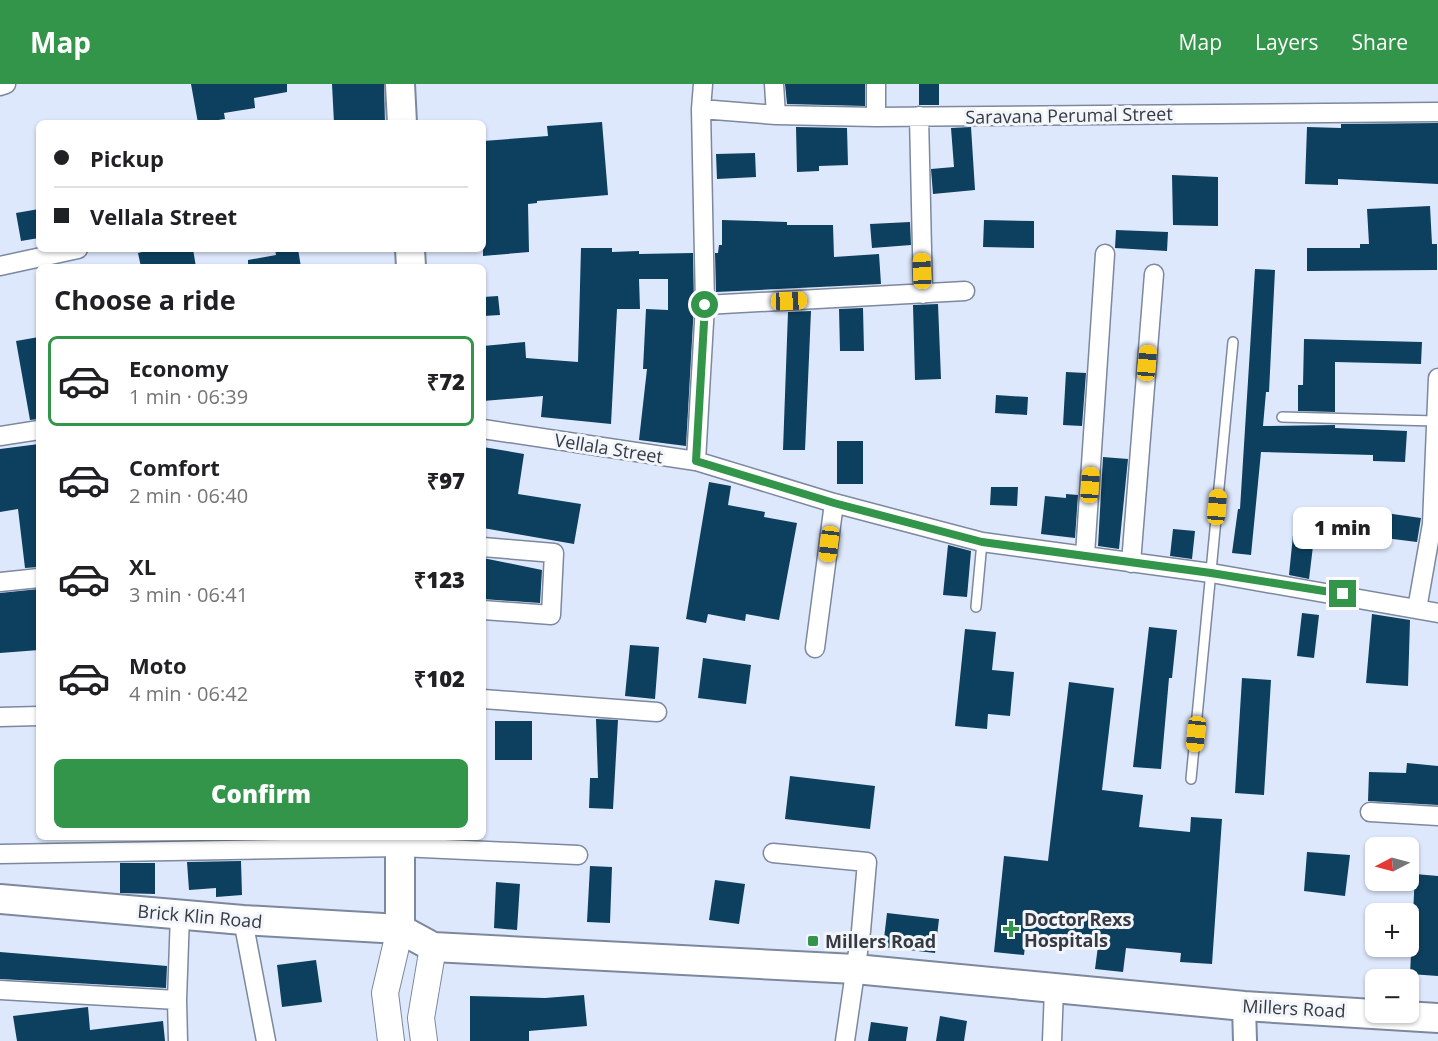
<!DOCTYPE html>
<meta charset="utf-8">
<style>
:root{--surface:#fff;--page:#f6f6f6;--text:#202124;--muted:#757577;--line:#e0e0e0;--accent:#33954a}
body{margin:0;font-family:"Open Sans",sans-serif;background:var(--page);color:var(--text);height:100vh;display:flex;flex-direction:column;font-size:22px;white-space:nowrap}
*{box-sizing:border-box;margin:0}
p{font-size:20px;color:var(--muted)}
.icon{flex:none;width:33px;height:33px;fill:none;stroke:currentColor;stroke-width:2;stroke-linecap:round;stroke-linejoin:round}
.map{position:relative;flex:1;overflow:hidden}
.panel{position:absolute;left:36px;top:180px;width:450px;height:576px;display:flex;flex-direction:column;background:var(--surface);border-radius:9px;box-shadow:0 2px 4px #0004}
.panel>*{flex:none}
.banner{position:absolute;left:36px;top:36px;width:450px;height:132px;border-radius:9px;box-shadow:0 2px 4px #0004;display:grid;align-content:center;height:132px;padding:0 18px;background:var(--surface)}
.needle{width:39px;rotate:264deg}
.controls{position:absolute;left:1365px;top:753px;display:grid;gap:12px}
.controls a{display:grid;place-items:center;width:54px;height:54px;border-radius:9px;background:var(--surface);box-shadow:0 2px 4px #0004;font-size:30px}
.end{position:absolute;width:27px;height:27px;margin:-14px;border:8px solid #33954a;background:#fff;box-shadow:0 0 0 3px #fff}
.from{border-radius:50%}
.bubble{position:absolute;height:42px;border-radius:9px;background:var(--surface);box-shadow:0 2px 4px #0004;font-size:20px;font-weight:800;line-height:42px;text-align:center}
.car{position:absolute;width:18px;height:36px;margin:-18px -9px;border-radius:8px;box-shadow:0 0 4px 2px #0007;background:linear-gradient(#f5c518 24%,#345 0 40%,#f5c518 0 76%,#345 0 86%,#f5c518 0)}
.banner b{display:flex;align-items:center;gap:21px;height:57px;font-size:22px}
.banner b+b{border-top:2px solid var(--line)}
.banner i{width:15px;height:15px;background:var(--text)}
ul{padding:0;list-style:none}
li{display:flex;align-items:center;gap:18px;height:90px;margin:0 12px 9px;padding:0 6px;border:3px solid transparent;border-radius:9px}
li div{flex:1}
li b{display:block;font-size:22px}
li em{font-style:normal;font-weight:800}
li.active{border-color:var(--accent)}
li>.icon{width:54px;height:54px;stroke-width:1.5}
h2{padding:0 18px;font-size:27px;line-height:72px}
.cta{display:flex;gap:12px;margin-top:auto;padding:12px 18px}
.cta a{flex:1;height:69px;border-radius:9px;background:var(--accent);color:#fff;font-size:24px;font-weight:800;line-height:69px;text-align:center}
header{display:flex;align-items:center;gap:36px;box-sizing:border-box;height:84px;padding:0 30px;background:var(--accent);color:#fff}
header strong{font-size:28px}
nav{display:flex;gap:33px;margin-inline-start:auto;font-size:21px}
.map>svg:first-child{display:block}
</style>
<header>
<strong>Map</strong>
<nav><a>Map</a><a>Layers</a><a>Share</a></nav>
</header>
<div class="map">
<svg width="1438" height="957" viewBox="0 0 1438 957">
<rect width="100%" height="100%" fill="#dee8fc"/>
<path fill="#0d3f5e" d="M191 0H287V8L254 14 255 24 224 29 225 35 198 39Z
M332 0H384L385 39H334Z
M785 0H865V22L787 20Z
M919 0H939V21H919Z
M602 38 608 111 537 117V119L528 120 529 168 483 172V57L548 52 547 42Z
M1438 39V100L1338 95V101L1305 100 1307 43 1341 44V40Z
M796 43 847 44 848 81 819 82V87L797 88Z
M971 43 975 106 933 110 931 85 954 83 951 44Z
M755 69 756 93 717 95 716 70Z
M1172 91 1218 93V142L1173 141Z
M1430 122 1432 160H1437V186L1307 187V164H1360V160H1369L1367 125Z
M39 125V154L21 157 16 129Z
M722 136 787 138V141H833L834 173 879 170 881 200 716 208 715 169H718L719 161H722Z
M984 136 1034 137V164L983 163Z
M910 138 911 161 872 164 870 140Z
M1116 146 1168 148 1167 167 1115 164Z
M581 164H612V168L639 167V170L693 169 694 221 686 362 639 356 647 285H643L646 225 668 226V195H639L640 225H617L611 340 541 333 543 312 483 317V262L525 258 526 274 578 278Z
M155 165H193L196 183H141L138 169Z
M275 165H298L301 183H248V176L276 171Z
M1255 185 1275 186 1269 308H1266L1263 342 1335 341V344L1407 347 1405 378 1373 377V371L1261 368 1251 471 1232 469 1238 425H1240Z
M498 212 500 231 483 232V213Z
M938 220 941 295 915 296 913 221Z
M863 224 864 267H840L839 225Z
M811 227 805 366H783L788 228Z
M39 253V335L30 336 16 257Z
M1304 255 1422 258 1421 280 1335 278V328L1298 327V301H1303Z
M1066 288 1086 289 1082 342 1063 341Z
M996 311 1028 313 1027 331 995 329Z
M837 357H863V400H837Z
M39 360V483L25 484 18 425 0 428V365Z
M483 363 524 370 518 410 581 420 574 460 483 444Z
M1103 373 1128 375 1119 465 1098 462Z
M709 398 731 402 728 421 765 428 764 433 797 439 779 536 746 530 745 537 708 530 706 539 686 535Z
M991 403H1018L1017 422 990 421Z
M1066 410 1078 411 1075 454 1041 450 1045 412 1066 414Z
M1364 426 1421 434 1417 458 1361 451Z
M1173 445 1195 447 1192 475 1170 472Z
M1293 451 1314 454 1309 495 1289 491Z
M948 461 971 467 967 513 943 511Z
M483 474 542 486 540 519 483 515Z
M39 505V566L0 569V509Z
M1302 529 1319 531 1314 574 1297 572Z
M1372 530 1410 536 1408 602 1366 599Z
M1149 543 1177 546 1172 594H1169L1161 685 1133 683Z
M965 545 996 548 992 586 1014 588 1010 632 988 630 987 645 955 642Z
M630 561 659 563 655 615 625 612Z
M703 574 751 581 746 620 698 614Z
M1242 594 1271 596 1264 711 1235 709Z
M1069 598 1114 604 1102 706 1143 711 1139 743 1190 748 1191 733 1222 735 1212 880 1180 878 1181 869 1126 864 1123 888 1095 885 1098 862 1026 854 1024 871 994 868 1004 772 1048 777Z
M596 635 618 636 613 725 589 724 590 694H598Z
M495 637H532V676H495Z
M1407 679 1438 682V721L1368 717 1369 688 1406 689Z
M790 692 875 702 870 745 785 735Z
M1307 768 1350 771 1345 812 1304 807Z
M241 777 242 811 216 813V804L189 806 187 778Z
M120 779H155V810L120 809Z
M590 782 612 783 610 839 587 838Z
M1415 790 1438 792V892L1410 890Z
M715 796 745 800 739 840 709 836Z
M496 798 520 800 517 846 494 844Z
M887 829 939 835 935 869 883 863Z
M0 868 167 882 166 904 0 895Z
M316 876 322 918 282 923 277 881Z
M584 911 587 942 529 947V957H470V912L545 914Z
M88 923 90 946 163 937 165 957H17L13 932Z
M940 932 967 937 964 957H936Z
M871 938 908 943 906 957H868Z"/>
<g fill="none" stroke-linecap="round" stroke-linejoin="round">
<g stroke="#7c889e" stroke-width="12">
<path id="service" d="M1282 333 1436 337
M976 523 982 458
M1191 695 1233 258"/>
</g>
<g stroke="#7c889e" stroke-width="21">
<path id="minor" d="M774 0 776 31
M0 2 6 0
M701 25 776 31 876 33 1438 28
M919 32 923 210
M876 33V0
M0 182 78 165
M705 221 965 207
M483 345 696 377 834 419 982 458 1211 489 1438 529
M0 352 39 346
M696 377 705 221 701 25 703 0
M483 463 554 469 551 531 483 526
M1085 471 1105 170
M1131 479 1154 190
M0 498 39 494
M1417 525 1432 440 1438 294
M815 564 834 419
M483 615 657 628
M0 633 39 632
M1370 728 1438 732
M773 769 867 778 861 847 845 957
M0 770 400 763 578 771
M243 836 266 957
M0 906 177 916
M178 957 177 916 180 830
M1052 957 1054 905"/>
</g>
<g stroke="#7c889e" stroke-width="26">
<path id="tertiary" d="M1244 922 1245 957"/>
</g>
<g stroke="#7c889e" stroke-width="28">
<path id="secondary" d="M391 957 385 909 400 845
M424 957 421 934 433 863"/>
</g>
<g stroke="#7c889e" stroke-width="32">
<path id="primary" d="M400 0 402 39
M410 165 411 183
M0 815 243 836 400 845 433 863 855 885 1244 922 1438 934
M400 845V753"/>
</g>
<use href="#service" stroke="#fff" stroke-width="9"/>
<use href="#minor" stroke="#fff" stroke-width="18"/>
<use href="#tertiary" stroke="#fff" stroke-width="22"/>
<use href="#secondary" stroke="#fff" stroke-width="26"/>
<use href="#primary" stroke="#fff" stroke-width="28"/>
</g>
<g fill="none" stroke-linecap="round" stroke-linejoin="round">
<path stroke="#33954a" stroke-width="8" d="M705 221 696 377 834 419 982 458 1211 489 1343 510"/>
</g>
<g fill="#33954a" stroke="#f2f5fa" stroke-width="2">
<path d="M1008 836h6v6h6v6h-6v6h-6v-6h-6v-6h6z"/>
<rect x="807" y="851" width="12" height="12" rx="3"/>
</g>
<g text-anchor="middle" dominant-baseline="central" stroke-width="6" stroke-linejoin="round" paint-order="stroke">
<g font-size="18" fill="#353a43" stroke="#f2f5fa">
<text transform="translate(1069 31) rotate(-1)">Saravana Perumal Street</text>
<text transform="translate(609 364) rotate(9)">Vellala Street</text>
<text transform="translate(200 832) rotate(5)">Brick Klin Road</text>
<text transform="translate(1294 924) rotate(3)">Millers Road</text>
</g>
<g font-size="18" font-weight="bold" fill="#353a43" stroke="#f2f5fa" text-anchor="start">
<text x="1024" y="835">Doctor Rexs<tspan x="1024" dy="21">Hospitals</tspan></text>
<text x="825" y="857">Millers Road</text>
</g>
</g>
</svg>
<div class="controls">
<a><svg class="needle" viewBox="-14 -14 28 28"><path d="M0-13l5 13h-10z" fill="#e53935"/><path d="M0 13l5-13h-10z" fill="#757577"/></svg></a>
<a>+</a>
<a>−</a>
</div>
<i class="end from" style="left:705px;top:221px"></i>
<i class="end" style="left:1343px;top:510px"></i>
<div class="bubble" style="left:1293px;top:423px;width:99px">1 min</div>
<i class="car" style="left:922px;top:187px;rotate:358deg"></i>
<i class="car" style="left:789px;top:217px;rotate:88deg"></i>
<i class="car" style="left:1147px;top:279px;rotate:5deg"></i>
<i class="car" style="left:1090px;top:401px;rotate:4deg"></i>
<i class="car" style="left:1217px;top:423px;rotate:5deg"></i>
<i class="car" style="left:829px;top:460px;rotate:187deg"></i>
<i class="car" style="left:1196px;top:650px;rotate:186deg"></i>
<div class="banner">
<b><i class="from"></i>Pickup</b>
<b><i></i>Vellala Street</b>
</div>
<section class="panel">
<h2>Choose a ride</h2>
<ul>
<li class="active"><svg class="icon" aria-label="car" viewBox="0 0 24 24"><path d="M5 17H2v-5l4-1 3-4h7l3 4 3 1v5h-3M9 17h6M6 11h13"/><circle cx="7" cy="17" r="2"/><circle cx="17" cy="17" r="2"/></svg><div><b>Economy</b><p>1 min · 06:39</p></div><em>₹72</em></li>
<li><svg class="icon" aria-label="car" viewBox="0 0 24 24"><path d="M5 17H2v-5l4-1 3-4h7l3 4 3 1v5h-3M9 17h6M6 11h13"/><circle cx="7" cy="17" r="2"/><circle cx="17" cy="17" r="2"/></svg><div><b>Comfort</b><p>2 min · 06:40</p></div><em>₹97</em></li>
<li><svg class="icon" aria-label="car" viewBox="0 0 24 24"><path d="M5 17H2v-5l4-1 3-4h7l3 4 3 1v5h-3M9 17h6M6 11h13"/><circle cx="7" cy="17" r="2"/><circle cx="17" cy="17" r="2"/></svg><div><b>XL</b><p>3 min · 06:41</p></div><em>₹123</em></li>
<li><svg class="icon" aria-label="car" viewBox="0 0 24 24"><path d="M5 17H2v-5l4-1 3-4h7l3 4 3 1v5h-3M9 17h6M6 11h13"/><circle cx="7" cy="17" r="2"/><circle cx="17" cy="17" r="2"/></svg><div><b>Moto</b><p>4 min · 06:42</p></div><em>₹102</em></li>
</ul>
<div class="cta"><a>Confirm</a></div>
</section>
</div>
